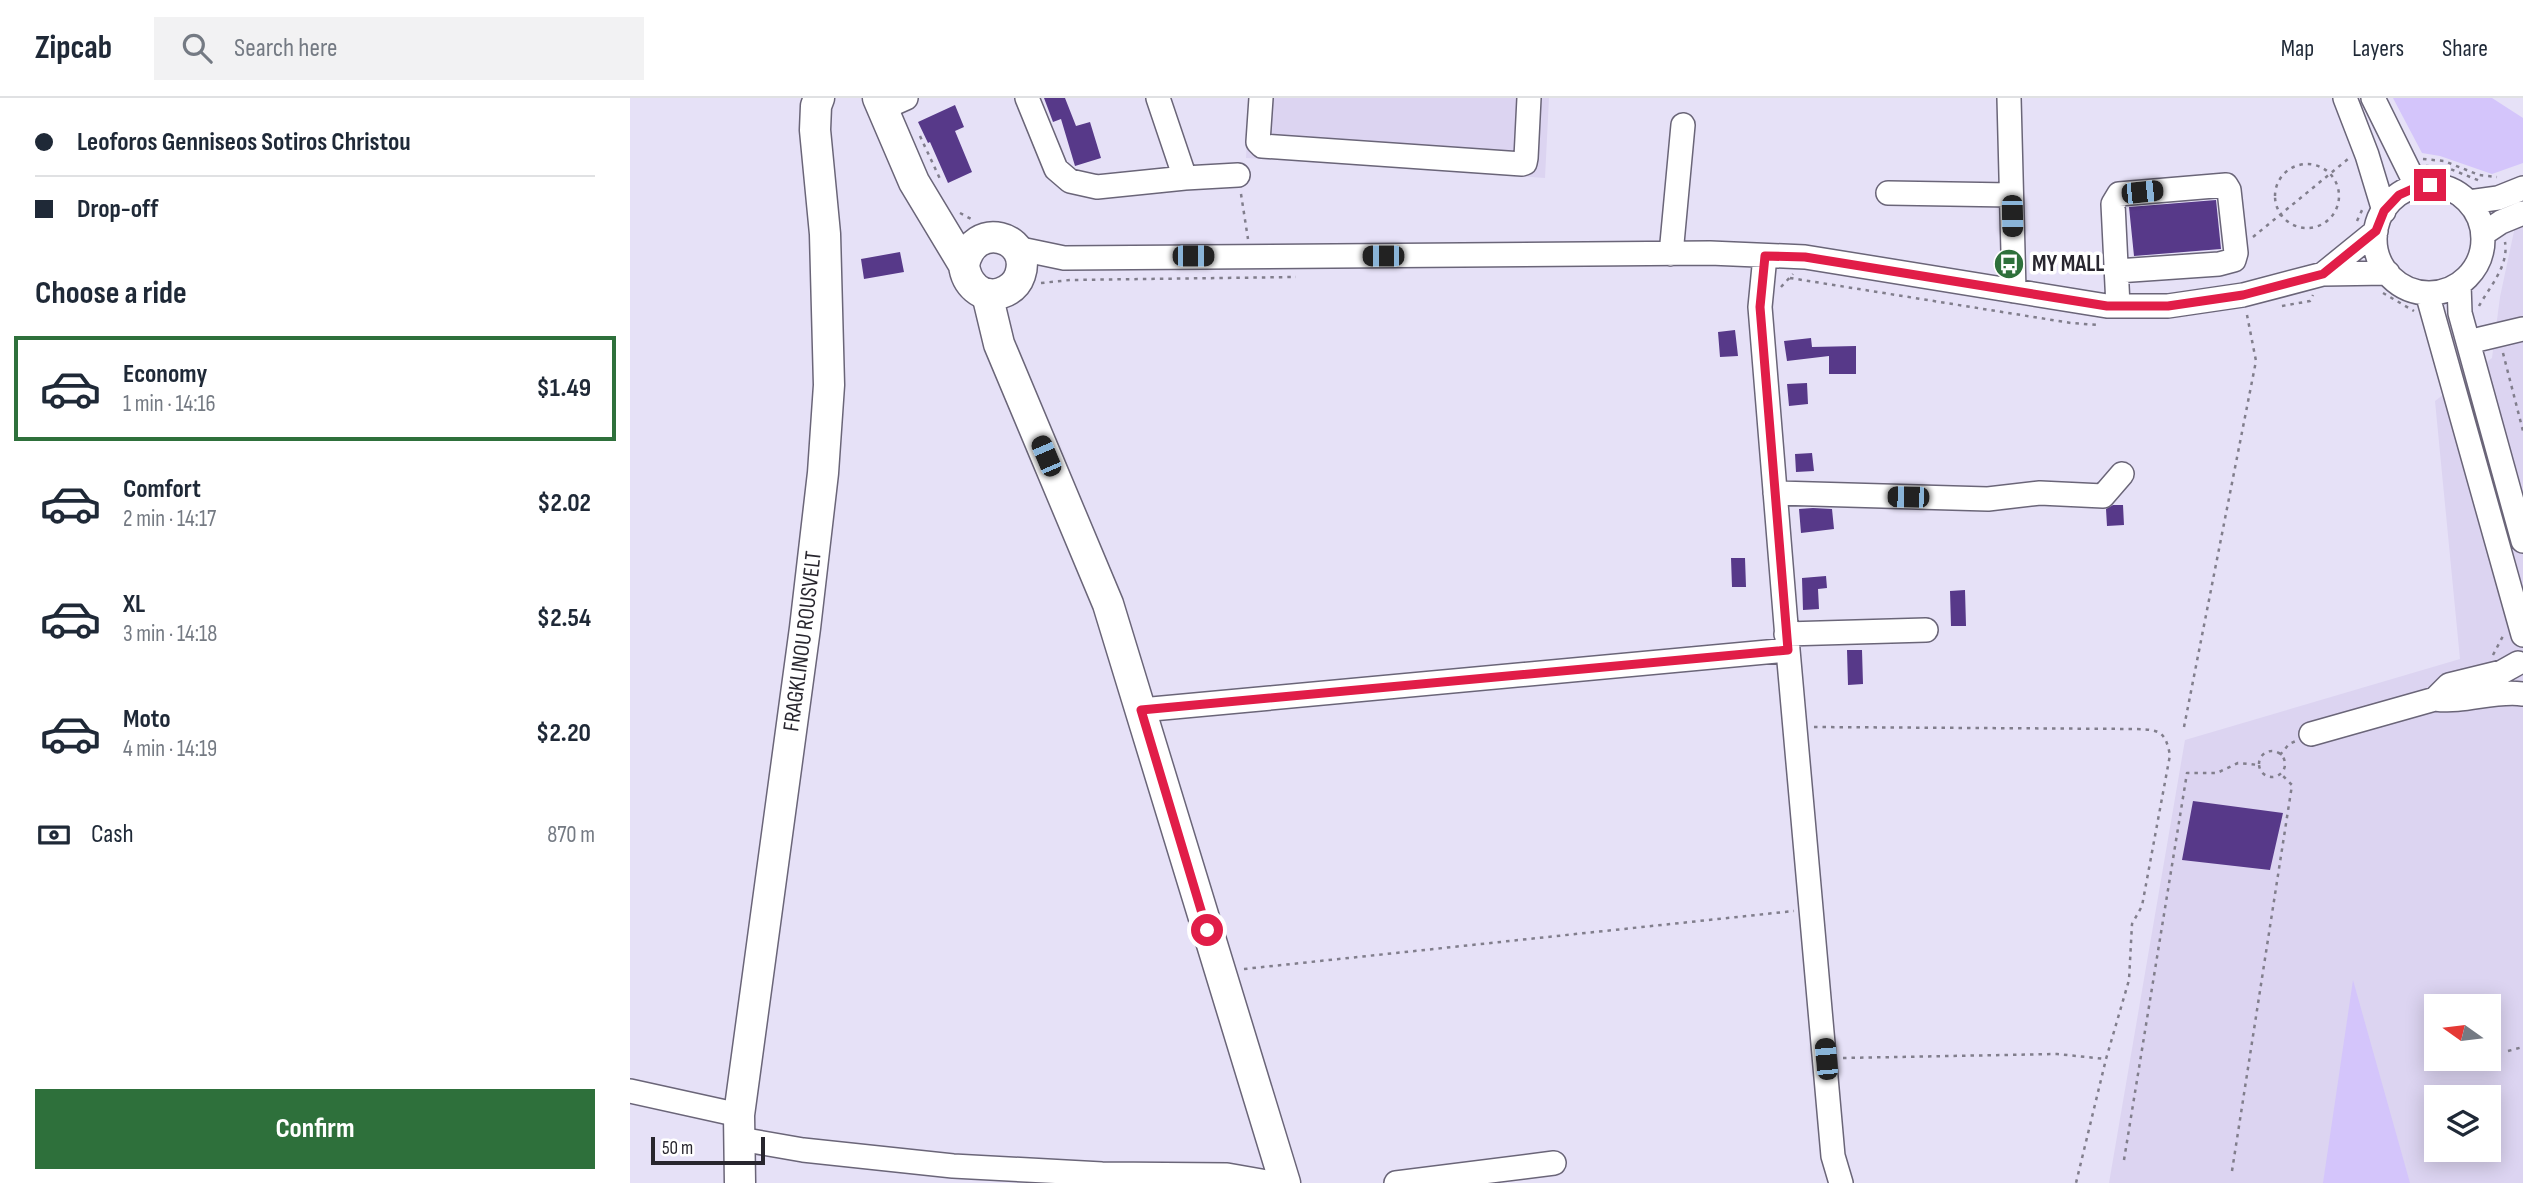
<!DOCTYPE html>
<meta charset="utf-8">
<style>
:root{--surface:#fff;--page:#f2f2f3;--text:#1f2937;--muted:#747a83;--line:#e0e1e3;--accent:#2e703b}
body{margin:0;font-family:"Sofia Sans Condensed",sans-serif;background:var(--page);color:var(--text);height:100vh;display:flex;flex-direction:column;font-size:26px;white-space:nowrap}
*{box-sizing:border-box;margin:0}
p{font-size:23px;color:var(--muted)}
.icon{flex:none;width:38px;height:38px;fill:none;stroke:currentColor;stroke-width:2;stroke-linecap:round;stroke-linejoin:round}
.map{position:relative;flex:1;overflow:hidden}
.details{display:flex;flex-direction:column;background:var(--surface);width:630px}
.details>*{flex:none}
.banner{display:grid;align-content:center;height:154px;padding:0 35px;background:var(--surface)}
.needle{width:46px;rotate:284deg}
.buttons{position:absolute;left:1794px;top:896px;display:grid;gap:14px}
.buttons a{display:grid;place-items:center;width:77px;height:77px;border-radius:0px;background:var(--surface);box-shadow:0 4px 18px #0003;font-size:35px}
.scale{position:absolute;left:21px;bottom:18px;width:114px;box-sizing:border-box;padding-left:7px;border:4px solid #28262e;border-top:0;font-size:19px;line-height:24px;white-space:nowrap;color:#28262e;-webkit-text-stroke:5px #fff;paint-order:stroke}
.end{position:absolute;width:32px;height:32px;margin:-16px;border:9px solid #e11d48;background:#fff;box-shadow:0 0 0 4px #fff}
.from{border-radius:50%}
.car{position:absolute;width:21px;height:42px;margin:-21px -10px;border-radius:9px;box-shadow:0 0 5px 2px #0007;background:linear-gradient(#222 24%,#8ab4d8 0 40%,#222 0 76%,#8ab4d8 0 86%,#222 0)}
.banner b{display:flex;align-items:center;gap:24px;height:66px;font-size:26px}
.banner b+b{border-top:2px solid var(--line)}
.banner i{width:18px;height:18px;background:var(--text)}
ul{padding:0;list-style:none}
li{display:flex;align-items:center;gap:21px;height:105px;margin:0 14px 10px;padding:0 21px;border:4px solid transparent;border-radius:0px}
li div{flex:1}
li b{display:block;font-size:26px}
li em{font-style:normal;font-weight:700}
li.on{border-color:var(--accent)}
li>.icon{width:63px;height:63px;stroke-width:1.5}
h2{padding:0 35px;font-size:32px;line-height:84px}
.pay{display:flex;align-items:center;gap:18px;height:77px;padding:0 35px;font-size:26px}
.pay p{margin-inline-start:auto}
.button{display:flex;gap:14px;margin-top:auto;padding:14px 35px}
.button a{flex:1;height:80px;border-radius:0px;background:var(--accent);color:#fff;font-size:28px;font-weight:700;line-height:80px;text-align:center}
header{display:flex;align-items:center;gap:42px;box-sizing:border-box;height:98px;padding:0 35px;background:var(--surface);border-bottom:2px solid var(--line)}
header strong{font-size:33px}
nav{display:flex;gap:38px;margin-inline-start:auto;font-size:24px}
.search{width:490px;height:63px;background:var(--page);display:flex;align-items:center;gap:18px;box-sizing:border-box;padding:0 24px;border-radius:0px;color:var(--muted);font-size:26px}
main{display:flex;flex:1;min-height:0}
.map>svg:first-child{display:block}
</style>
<header>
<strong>Zipcab</strong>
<div class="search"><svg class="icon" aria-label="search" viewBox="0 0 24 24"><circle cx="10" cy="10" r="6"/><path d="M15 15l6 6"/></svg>Search here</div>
<nav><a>Map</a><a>Layers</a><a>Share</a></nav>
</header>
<main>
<section class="details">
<div class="banner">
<b><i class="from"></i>Leoforos Genniseos Sotiros Christou</b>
<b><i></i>Drop-off</b>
</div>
<h2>Choose a ride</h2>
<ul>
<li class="on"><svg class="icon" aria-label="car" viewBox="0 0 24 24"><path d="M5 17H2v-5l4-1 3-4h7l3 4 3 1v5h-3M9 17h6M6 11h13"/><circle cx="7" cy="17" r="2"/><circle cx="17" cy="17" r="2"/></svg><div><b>Economy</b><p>1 min · 14:16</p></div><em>$1.49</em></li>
<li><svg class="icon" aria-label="car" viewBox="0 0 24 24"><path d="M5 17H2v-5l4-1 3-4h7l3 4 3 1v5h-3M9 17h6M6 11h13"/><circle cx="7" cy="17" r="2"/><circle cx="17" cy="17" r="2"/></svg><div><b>Comfort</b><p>2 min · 14:17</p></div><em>$2.02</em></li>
<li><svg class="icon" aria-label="car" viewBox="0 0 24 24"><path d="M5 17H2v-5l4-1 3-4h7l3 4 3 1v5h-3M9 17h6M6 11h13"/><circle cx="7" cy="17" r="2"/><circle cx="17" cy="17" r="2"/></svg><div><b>XL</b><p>3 min · 14:18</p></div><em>$2.54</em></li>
<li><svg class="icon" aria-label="car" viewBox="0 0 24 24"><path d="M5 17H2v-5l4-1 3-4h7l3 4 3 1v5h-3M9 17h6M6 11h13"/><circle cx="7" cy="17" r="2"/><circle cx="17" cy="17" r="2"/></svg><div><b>Moto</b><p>4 min · 14:19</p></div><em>$2.20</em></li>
</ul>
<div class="pay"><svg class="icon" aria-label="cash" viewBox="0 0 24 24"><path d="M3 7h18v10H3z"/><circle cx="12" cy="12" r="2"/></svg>Cash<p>870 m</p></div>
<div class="button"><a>Confirm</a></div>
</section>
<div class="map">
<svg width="1893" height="1085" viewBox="0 0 1893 1085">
<rect width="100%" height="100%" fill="#e6e1f7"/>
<path fill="#dcd4f1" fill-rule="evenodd" d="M619 0H919L915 80 616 60Z
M1893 91V1085H1479L1555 642 1830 561 1805 303 1862 260 1870 199ZM1806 908H1858V961H1806ZM1806 999H1858V1052H1806Z"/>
<path fill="#d4c5fb" d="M1763 0H1862L1893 20V65L1862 76 1810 58 1792 55Z
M1723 882 1780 1085H1693Z"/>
<path fill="#573989" d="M414 0H435L446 28 460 24 471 60 445 68 431 21 423 24Z
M325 7 334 29 325 33 342 74 318 85 300 44 298 45 288 24Z
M1586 102 1591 151 1504 158 1499 109Z
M270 154 274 174 234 181 231 161Z
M1105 232 1108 258 1090 259 1088 234Z
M1181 240 1182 249 1226 248V276H1199V258L1157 263 1154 243Z
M1177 285 1178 306 1159 308 1157 286Z
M1182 355 1184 373 1166 374 1165 356Z
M1483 407H1493L1494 427 1477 428 1476 411Z
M1183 410 1202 411 1204 431 1171 435 1169 411Z
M1101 460H1115L1116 489H1102Z
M1196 478 1197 490 1188 491 1189 511 1173 512 1172 480Z
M1335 492 1336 528H1321L1320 493Z
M1217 552H1232L1233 586 1218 587Z
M1563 703 1653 715 1640 772 1552 762Z"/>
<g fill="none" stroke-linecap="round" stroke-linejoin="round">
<g stroke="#6a6578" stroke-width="26">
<path id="minor" d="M397 0 426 71 440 83 467 89 555 80 608 77
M528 0 555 80
M631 0 628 44 632 48 892 66 895 65 896 60 899 0
M1379 0 1384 193
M1715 0 1737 57 1754 113
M1743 0 1787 89
M258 8 276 0
M1745 141a54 54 0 1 1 108 0a54 54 0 1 1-108 0Z
M1258 95 1381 97
M1839 104 1868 100 1893 90
M1853 136 1871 124 1893 115
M386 150 434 160 1080 155 1175 159 1477 208H1538L1613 197 1693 176 1758 175
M1041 156 1053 27
M1135 158 1130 209 1158 552 1203 1058 1211 1085
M1487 173 1589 166 1604 162 1606 155 1599 92 1596 87 1489 96 1483 106 1488 208
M1693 176 1746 133
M1829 186 1830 215 1893 443
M1797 195 1893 537
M1838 244 1893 231
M1145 395 1358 401 1410 395 1473 398 1492 376
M1156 536 1296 532
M1805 601 1819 587 1872 574 1888 565
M511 612 1158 552
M1681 636 1805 601C1835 605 1863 592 1893 596
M0 993 109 1017
M110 1041 173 1052 323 1068 472 1076 597 1077 642 1085
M766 1085 924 1065"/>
</g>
<g stroke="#6a6578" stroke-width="33">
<g id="major">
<path d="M248 0 284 84 334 167C336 185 351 202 371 195 380 192 387 186 390 177 403 138 343 121 334 167"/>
<path d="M357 196 369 246 478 506 655 1085"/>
<path id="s1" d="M110 1085 109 1017 175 530 193 375 199 287 195 136 185 32 186 8 189 0"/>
</g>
</g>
<path stroke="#817e8c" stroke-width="2.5" stroke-dasharray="3.5 5" stroke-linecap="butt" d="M290 38 311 83
M1793 61 1814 63 1849 77 1867 79
M1645 98a32 32 0 1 1 64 0a32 32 0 1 1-64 0Z
M1796 68 1818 70 1850 83
M611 96 618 141
M330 115 343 122
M1727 123 1733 110
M1623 139 1718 61
M1160 180 1441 225 1468 227
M411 185 440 182 666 179
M1151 189 1163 176
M1753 195 1784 213
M1652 208 1680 203 1683 197
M1849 208C1860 188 1879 168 1875 144
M1873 255 1893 333
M1863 557 1873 538
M1184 629 1507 631C1530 632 1535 633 1540 657L1512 808 1502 826 1499 882 1476 961 1446 1085
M1554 629 1626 263 1617 217
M1629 666a13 13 0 1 1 26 0a13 13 0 1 1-26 0Z
M1650 657 1659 646 1666 643
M614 871 1164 813
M1878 953 1893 949
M1213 960 1427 956 1476 961
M1494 1062 1557 675H1587L1608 665 1629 667
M1602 1073 1662 687 1651 676"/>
<use href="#minor" stroke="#fff" stroke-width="23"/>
<use href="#major" stroke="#fff" stroke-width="30"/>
</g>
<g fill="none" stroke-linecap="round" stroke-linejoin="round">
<path stroke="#e11d48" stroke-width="9" d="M577 832 511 612 1158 552 1130 209 1135 158 1175 159 1477 208H1538L1613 197 1693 176 1746 133 1754 113 1769 97 1789 88 1800 87"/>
</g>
<defs>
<g id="bus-disc" transform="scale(1.575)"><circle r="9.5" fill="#2e703b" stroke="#fff"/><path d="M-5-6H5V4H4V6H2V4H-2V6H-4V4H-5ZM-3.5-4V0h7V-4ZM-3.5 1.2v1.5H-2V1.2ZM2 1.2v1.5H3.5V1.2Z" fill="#fff"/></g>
</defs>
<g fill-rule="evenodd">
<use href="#bus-disc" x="1379" y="166"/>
</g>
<g text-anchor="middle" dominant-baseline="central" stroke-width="7" stroke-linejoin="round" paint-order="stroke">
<g font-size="23" font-weight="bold" fill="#28262e" stroke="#fff" text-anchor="start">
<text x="1402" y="166">MY MALL</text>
</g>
<g font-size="23" fill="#28262e" stroke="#fff">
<text stroke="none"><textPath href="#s1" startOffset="546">FRAGKLINOU ROUSVELT</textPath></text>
</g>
</g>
</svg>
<div class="buttons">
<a><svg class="needle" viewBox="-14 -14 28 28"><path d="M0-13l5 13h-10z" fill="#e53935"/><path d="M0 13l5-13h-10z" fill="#747a83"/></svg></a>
<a><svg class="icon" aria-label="layers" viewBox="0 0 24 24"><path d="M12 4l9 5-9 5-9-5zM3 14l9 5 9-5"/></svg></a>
</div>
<div class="scale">50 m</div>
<i class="end from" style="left:577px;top:832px"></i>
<i class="end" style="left:1800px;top:87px"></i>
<i class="car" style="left:1512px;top:94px;rotate:84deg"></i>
<i class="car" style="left:1382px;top:118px;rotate:179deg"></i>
<i class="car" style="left:563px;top:158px;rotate:90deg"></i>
<i class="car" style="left:753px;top:158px;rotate:270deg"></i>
<i class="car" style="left:416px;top:358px;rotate:337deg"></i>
<i class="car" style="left:1278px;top:399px;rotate:271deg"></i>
<i class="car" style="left:1196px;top:961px;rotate:355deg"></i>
</div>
</main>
